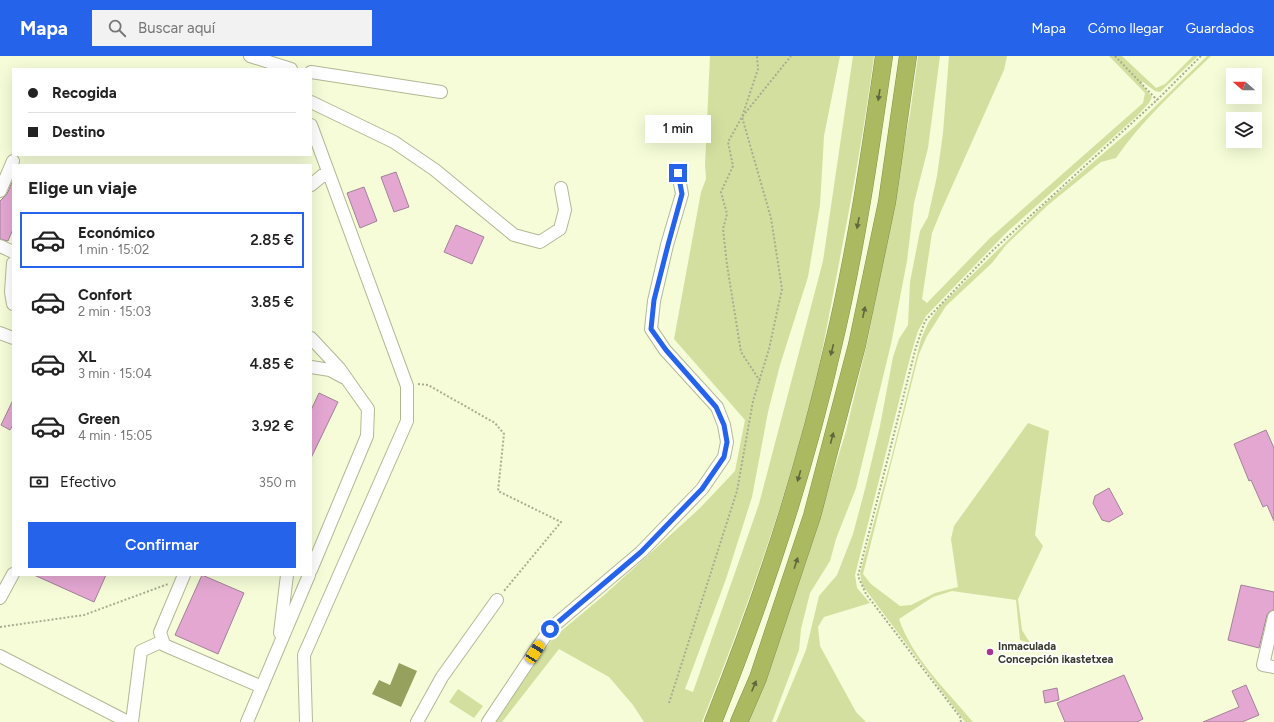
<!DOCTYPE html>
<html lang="es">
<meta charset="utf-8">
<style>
:root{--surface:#fff;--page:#f2f2f2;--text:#222;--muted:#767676;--line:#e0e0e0;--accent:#2563eb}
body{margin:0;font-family:Figtree,sans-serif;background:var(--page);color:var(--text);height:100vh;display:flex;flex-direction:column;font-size:15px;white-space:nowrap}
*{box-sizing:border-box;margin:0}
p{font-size:13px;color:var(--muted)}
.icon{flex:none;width:22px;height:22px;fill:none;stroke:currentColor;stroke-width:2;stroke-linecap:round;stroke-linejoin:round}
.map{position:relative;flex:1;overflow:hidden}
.side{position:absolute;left:12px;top:108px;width:300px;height:412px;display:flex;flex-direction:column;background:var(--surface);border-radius:0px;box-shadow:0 4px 16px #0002}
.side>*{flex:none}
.banner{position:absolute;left:12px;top:12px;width:300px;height:88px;border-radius:0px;box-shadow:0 4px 16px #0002;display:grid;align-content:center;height:88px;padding:0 16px;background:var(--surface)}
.needle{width:26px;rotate:290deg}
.tools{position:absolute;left:1226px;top:12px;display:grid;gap:8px}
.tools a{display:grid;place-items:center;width:36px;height:36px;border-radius:0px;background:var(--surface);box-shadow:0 4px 16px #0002;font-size:20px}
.end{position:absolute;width:18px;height:18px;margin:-9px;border:5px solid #2563eb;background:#fff;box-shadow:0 0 0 2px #fff}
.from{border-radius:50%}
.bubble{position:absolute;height:28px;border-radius:0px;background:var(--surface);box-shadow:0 4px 16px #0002;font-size:13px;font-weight:600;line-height:28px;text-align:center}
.car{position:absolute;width:12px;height:24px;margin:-12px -6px;border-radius:5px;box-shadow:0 0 3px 1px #0007;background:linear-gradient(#f5c518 24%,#345 0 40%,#f5c518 0 76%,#345 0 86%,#f5c518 0)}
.banner b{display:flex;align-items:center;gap:14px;height:38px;font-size:15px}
.banner b+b{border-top:1px solid var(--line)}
.banner i{width:10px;height:10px;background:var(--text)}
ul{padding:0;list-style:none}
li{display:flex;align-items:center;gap:12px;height:56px;margin:0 8px 6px;padding:0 8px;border:2px solid transparent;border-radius:0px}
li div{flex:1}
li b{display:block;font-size:15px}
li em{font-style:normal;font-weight:600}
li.on{border-color:var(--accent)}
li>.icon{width:36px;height:36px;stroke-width:1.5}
h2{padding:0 16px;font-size:18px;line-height:48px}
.pay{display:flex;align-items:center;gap:10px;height:44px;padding:0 16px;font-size:15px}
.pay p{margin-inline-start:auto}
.primary-button{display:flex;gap:8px;margin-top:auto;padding:8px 16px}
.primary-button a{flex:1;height:46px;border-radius:0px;background:var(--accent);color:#fff;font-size:16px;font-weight:600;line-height:46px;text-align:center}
header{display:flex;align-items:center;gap:24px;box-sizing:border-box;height:56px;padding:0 20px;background:var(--accent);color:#fff}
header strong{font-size:19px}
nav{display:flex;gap:22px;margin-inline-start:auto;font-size:14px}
.search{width:280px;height:36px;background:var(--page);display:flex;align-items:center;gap:10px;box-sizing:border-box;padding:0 14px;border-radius:0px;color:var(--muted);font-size:15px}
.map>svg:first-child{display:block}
</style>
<header>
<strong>Mapa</strong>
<div class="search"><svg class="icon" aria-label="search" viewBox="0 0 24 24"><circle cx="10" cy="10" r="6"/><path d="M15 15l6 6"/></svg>Buscar aquí</div>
<nav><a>Mapa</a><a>Cómo llegar</a><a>Guardados</a></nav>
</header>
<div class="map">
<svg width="1274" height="666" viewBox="0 0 1274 666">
<rect width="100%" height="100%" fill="#f5fcd7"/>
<path fill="#d3df9f" d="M710 0H840L824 80 820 149 808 221 780 309 768 356 752 441 726 523 685 633 693 636 759 448 823 205 853 0H874C865 68 853 135 840 202 829 259 819 318 803 375 775 473 740 571 702 666H644L633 649 609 621 559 593 502 666H494L554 581 602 541 699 453 735 415 745 364 674 283 701 136 706 123 705 109Z
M918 0H940L928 92 914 147 907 205 891 288 856 432 836 483 830 505 810 537 801 573 799 594 772 666H748L762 631 806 506 846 375 868 283 910 58Z
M949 0H1007L1004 14 941 155 932 177 922 243 927 247 990 182 1143 47 1145 37 1109 0H1122L1156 32 1165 28 1193 0H1198L1160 36 1155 35 1143 26 1141 27 1152 41 1149 47 1137 60 1007 176 926 260 918 275 911 298 855 519 857 532 870 547 824 561 818 571 820 590 856 656 866 666H776L806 594 819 540 837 519 853 478 865 433 880 370 893 301 899 283 908 269 910 226 920 175 928 161 937 120 943 77Z
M1207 0H1211C1178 32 1142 64 1116 102L1101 106 1048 149 1006 189 992 207 946 250 927 280 919 298 863 518 871 528 900 550 911 549 935 537 958 531 951 483 954 470 1028 367 1049 375 1035 479 1043 490 1018 543 1022 574 1030 587 1020 584 1016 544 952 535 933 541 899 563C912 602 947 635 973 666H965L862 529 860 517 890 407 921 283 928 267 940 250 974 217 1048 145 1134 71Z
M458 633 483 650 474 662 449 646Z"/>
<path fill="#96a15e" d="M399 607 417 615 401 651 372 638 379 624 390 629Z"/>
<path fill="#e4a7d2" stroke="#a28298" d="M396 116 409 151 394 156 381 121Z
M13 124V173L8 185 0 183V145L7 138Z
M364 131 377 165 360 172 347 137Z
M456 169 484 181 472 208 444 196Z
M319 337 338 346 311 402V354Z
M13 344V369L10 374 1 369Z
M1266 374 1274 392V465L1267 449 1263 451 1251 424 1249 425 1234 388Z
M1109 432 1123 458 1109 466 1102 464 1093 447 1095 440Z
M34 519H106L94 546Z
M202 519 244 537 218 598 175 579Z
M1241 529 1274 536V554L1269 556 1267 559 1259 592 1228 584Z
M1124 619 1143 663 1137 666H1065L1057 647Z
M1246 629 1259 659 1242 666H1203L1239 651 1232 635Z
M1057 632 1059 644 1045 647 1043 635Z"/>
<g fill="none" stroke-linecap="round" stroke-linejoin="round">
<g stroke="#b2b995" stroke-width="14">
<path id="minor" d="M250 0 291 13
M311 16 441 36
M311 46 394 86 435 114 514 179 540 186 560 173 565 154 561 132
M311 129 328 115
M0 135 13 105
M0 190 13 196
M13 207 11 236 13 248
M0 277 13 282
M311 282 339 312 368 353 367 380 311 514
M311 311 330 314 343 321
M184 519 160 576 164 589 262 631
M0 542 13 518
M1274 561 1263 609 1274 611
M280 577 287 519
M0 600 128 666
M132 666 141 595 163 585
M247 666 309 519
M306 666 304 599 407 365V330L311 69
M417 666 442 621 497 544
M488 666 550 573 641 496 702 433 724 401 727 386 724 369 717 351 665 294 651 273 654 245 667 189 682 138 678 117"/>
</g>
<g stroke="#838e4f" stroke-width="18">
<path id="highway" d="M713 666C762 544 804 418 833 290 856 194 870 97 884 0
M739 666 758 622 812 460 857 289 887 146 908 0"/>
</g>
<path stroke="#a8ad92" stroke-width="2" stroke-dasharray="2 2" stroke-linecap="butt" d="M1115 0 1157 44
M760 325 741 296 727 209 723 173 727 158 721 136 733 110 728 86 742 61 791 0
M418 328 428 329 495 367 504 378 498 435 561 466 504 535
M0 571 84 559 168 528
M669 647 737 435 753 345 769 293 782 233 771 162 742 61 758 13 757 0
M961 666 960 661 866 538 858 520 916 291 925 265 991 196 1157 44 1201 0"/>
<use href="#minor" stroke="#fff" stroke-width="12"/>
<use href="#highway" stroke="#abba61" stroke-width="17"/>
</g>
<defs><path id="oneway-solid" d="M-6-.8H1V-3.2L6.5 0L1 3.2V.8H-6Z"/></defs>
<g fill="#60673f">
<use href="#oneway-solid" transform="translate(879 39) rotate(99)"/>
<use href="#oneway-solid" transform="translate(858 167) rotate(101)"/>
<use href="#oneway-solid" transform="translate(864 256) rotate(-78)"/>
<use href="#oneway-solid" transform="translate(832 294) rotate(104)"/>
<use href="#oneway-solid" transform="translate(832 382) rotate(-75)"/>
<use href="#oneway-solid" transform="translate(799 420) rotate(106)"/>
<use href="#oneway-solid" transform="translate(796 507) rotate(-72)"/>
<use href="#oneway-solid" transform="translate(754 630) rotate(-67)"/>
</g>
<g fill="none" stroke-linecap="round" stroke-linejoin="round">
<path stroke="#2563eb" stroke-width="5" d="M550 573 641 496 702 433 724 401 727 386 724 369 716 351 666 294 651 273 654 244 668 189 682 138 678 117"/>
</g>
<circle fill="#a6348e" stroke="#fff" stroke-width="1.5" cx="990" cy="596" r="4"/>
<g text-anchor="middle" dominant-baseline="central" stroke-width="3.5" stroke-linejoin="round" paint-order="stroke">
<g font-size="11" font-weight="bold" fill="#383b2d" stroke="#fff" text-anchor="start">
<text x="998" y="590">Inmaculada<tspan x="998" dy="13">Concepción ikastetxea</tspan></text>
</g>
</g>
</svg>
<div class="tools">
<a><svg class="needle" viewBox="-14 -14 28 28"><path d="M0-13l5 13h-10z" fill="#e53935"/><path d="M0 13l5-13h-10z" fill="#767676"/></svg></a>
<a><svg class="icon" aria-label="layers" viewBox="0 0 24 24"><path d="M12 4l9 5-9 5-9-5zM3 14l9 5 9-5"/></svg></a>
</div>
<i class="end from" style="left:550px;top:573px"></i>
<i class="end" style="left:678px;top:117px"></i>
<div class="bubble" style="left:645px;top:59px;width:66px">1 min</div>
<i class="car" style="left:535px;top:596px;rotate:33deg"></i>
<div class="banner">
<b><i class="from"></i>Recogida</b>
<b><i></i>Destino</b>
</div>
<section class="side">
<h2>Elige un viaje</h2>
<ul>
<li class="on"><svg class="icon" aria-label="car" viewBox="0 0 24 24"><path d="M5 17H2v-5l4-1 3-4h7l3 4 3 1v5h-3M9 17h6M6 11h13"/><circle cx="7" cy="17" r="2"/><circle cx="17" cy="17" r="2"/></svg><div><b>Económico</b><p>1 min · 15:02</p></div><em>2.85 €</em></li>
<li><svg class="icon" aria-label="car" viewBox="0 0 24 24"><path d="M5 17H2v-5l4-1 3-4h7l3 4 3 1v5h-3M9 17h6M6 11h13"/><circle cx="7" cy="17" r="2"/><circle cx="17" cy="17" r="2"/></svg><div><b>Confort</b><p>2 min · 15:03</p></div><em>3.85 €</em></li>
<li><svg class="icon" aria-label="car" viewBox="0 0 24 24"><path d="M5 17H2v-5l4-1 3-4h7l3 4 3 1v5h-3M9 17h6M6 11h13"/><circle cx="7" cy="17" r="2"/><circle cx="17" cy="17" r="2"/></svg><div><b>XL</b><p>3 min · 15:04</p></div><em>4.85 €</em></li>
<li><svg class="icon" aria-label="car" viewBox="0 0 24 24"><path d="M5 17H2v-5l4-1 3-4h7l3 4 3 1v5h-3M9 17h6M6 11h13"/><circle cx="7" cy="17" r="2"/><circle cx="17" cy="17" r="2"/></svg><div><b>Green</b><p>4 min · 15:05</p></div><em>3.92 €</em></li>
</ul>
<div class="pay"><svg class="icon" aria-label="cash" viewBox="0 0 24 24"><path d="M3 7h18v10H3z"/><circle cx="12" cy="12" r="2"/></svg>Efectivo<p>350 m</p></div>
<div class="primary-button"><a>Confirmar</a></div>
</section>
</div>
